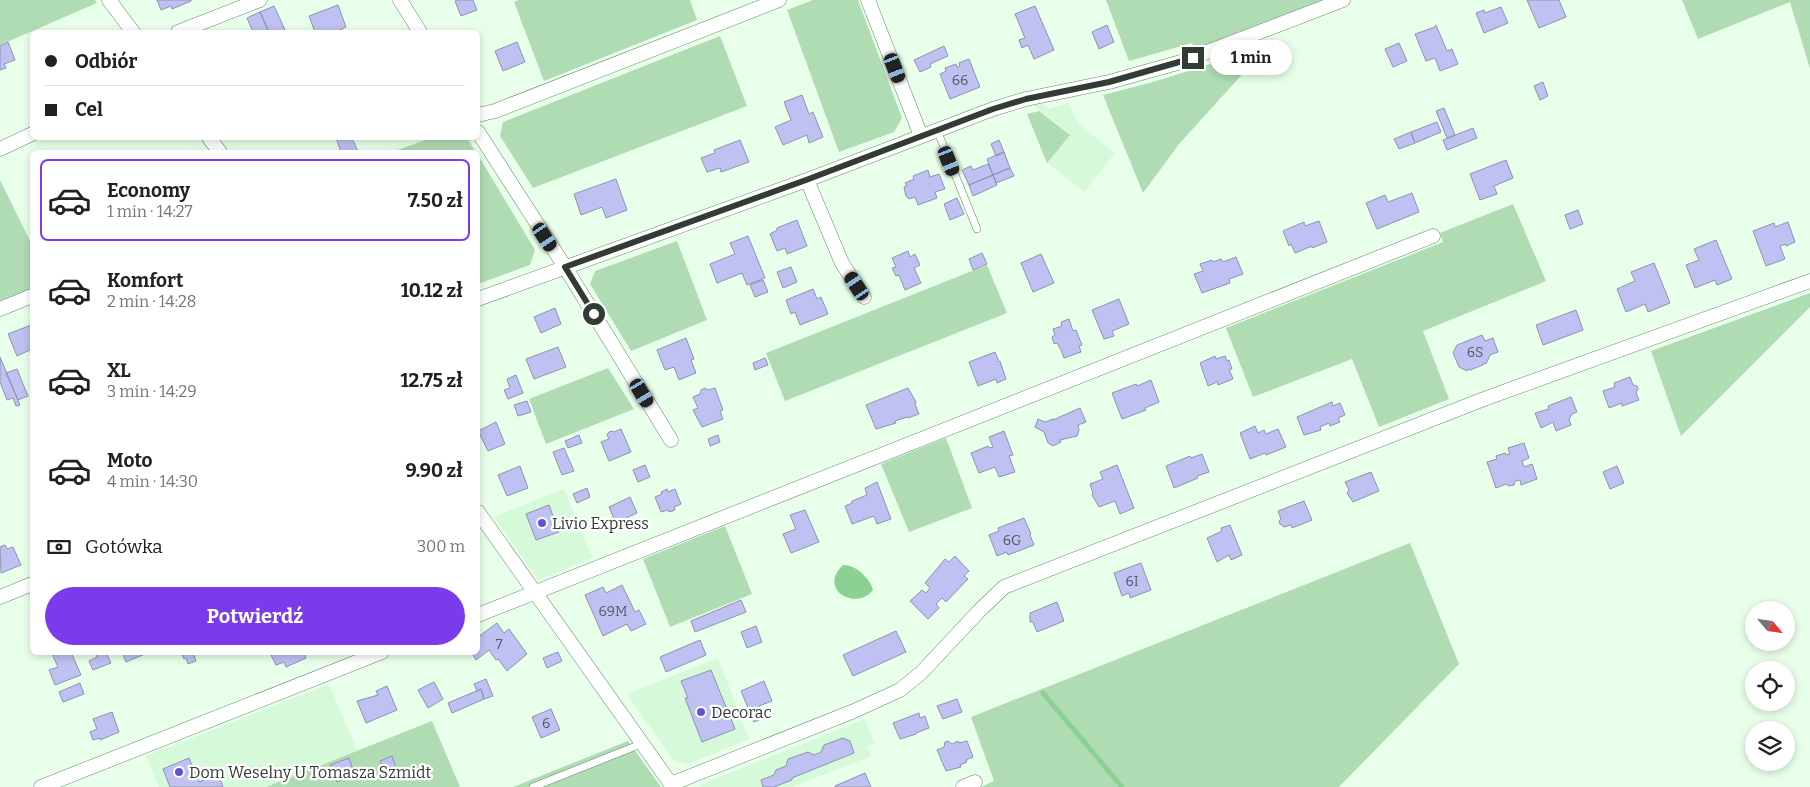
<!DOCTYPE html>
<html lang="pl">
<meta charset="utf-8">
<style>
:root{--surface:#fff;--page:#f2f2f2;--text:#202124;--muted:#757577;--line:#e0e0e0;--accent:#7c3aed}
body{margin:0;font-family:Bitter,serif;background:var(--page);color:var(--text);height:100vh;display:flex;flex-direction:column;font-size:19px;white-space:nowrap}
*{box-sizing:border-box;margin:0}
p{font-size:16px;color:var(--muted)}
.icon{flex:none;width:28px;height:28px;fill:none;stroke:currentColor;stroke-width:2;stroke-linecap:round;stroke-linejoin:round}
.map{position:relative;flex:1;overflow:hidden}
.side{position:absolute;left:30px;top:150px;width:450px;height:505px;display:flex;flex-direction:column;background:var(--surface);border-radius:8px;box-shadow:0 2px 8px #0003}
.side>*{flex:none}
.banner{position:absolute;left:30px;top:30px;width:450px;height:110px;border-radius:8px;box-shadow:0 2px 8px #0003;display:grid;align-content:center;height:110px;padding:0 15px;background:var(--surface)}
.needle{width:32px;rotate:119deg}
.buttons{position:absolute;left:1745px;top:601px;display:grid;gap:10px}
.buttons a{display:grid;place-items:center;width:50px;height:50px;border-radius:50%;background:var(--surface);box-shadow:0 2px 8px #0003;font-size:25px}
.end{position:absolute;width:22px;height:22px;margin:-11px;border:6px solid #313c32;background:#fff;box-shadow:0 0 0 2px #fff}
.from{border-radius:50%}
.bubble{position:absolute;height:35px;border-radius:18px;background:var(--surface);box-shadow:0 2px 8px #0003;font-size:16px;font-weight:700;line-height:35px;text-align:center}
.car{position:absolute;width:15px;height:30px;margin:-15px -8px;border-radius:6px;box-shadow:0 0 4px 1px #0007;background:linear-gradient(#222 24%,#8ab4d8 0 40%,#222 0 76%,#8ab4d8 0 86%,#222 0)}
.banner b{display:flex;align-items:center;gap:18px;height:48px;font-size:19px}
.banner b+b{border-top:1px solid var(--line)}
.banner i{width:12px;height:12px;background:var(--text)}
ul{padding:9px 0 0;list-style:none}
li{display:flex;align-items:center;gap:15px;height:82px;margin:0 10px 8px;padding:0 5px;border:2px solid transparent;border-radius:8px}
li div{flex:1}
li b{display:block;font-size:19px}
li em{font-style:normal;font-weight:700}
li.current{border-color:var(--accent)}
li>.icon{width:45px;height:45px;stroke-width:1.5}
.pay{display:flex;align-items:center;gap:12px;height:55px;padding:0 15px;font-size:19px}
.pay p{margin-inline-start:auto}
.cta{display:flex;gap:10px;margin-top:auto;padding:10px 15px}
.cta a{flex:1;height:58px;border-radius:30px;background:var(--accent);color:#fff;font-size:20px;font-weight:700;line-height:58px;text-align:center}
.map>svg:first-child{display:block}
</style>
<div class="map">
<svg width="1810" height="787" viewBox="0 0 1810 787">
<rect width="100%" height="100%" fill="#e8ffe9"/>
<path fill="#d6f9d9" d="M1039 102 1048 109 1069 103 1078 124 1115 153 1084 192 1047 163 1070 134 1030 103Z
M564 489 592 558 538 580 494 517Z
M718 658 749 739 688 764 673 760 627 694Z
M329 684 357 750 266 787H159L146 756Z
M865 719 874 744 867 746 871 756 792 787H700L702 784Z"/>
<path fill="#b0dcb4" d="M0 0H95L97 3 0 45Z
M519 0H690L697 20 544 81 514 2Z
M813 0H858L902 118 894 132 839 152 787 10Z
M1106 0H1327L1196 51 1192 43 1129 61Z
M1682 0H1810V69L1790 2 1698 39Z
M720 36 747 106 533 188 500 136 503 122Z
M1268 46 1179 144 1143 193 1103 95 1153 82Z
M1039 111 1070 135 1047 163 1027 114Z
M431 138H467L476 152H392Z
M478 155 535 250 530 265 478 284Z
M0 180 32 245V291L0 304Z
M1513 204 1546 281 1423 331 1449 399 1379 427 1352 359 1253 397 1226 328 1443 242 1440 233Z
M677 241 707 320 631 351 590 284 595 271Z
M987 265 1007 313 785 401 766 353Z
M1810 293V307L1681 436 1651 351Z
M608 368 634 409 546 444 529 399Z
M946 438 972 508 909 532 881 464Z
M725 526 752 594 670 627 643 559Z
M1410 543 1459 664 1339 787H981L994 781 971 717Z
M432 721 460 787H266Z
M628 741 661 787H513Z"/>
<path fill="#8ad193" d="M843 565C856 565 869 577 873 590 856 612 817 589 843 565Z"/>
<g fill="none" stroke-linecap="round" stroke-linejoin="round">
<path stroke="#8ad193" stroke-width="5" d="M1043 693 1122 787"/>
</g>
<path fill="#bec1f1" stroke="#8f92b1" d="M157 0H191V1L172 9 171 6 161 10Z
M457 0H473L477 10 461 16 455 1Z
M1527 0H1559L1566 17 1539 28Z
M338 5 346 27 336 32H315L309 16Z
M274 6 286 32H269L260 12Z
M1035 6 1054 50 1034 59 1028 45 1022 48 1019 40 1025 38 1015 14Z
M1501 7 1508 23 1484 33 1476 13 1484 10 1485 13Z
M260 12 269 32H253L247 18Z
M1107 25 1114 42 1099 49 1092 32Z
M1436 25 1447 51 1452 49 1458 64 1440 71 1435 58 1426 61 1415 34 1435 27Z
M8 42 15 60 4 64 6 68 0 70V46Z
M517 42 525 62 503 71 495 51Z
M1399 43 1407 61 1393 67 1385 49Z
M944 46 948 56 930 64 931 67 920 72 914 60Z
M969 59 980 87 950 99 940 74 946 71 945 68 956 64 957 67 960 66 959 63Z
M1543 82 1548 96 1540 100 1534 86Z
M802 95 809 114 813 112 823 137 809 143 807 135 783 145 775 127 791 120 784 102Z
M1444 108 1455 135 1447 138 1436 111Z
M1437 122 1441 132 1415 143 1411 132Z
M1473 128 1477 138 1447 150 1443 140Z
M1411 132 1415 143 1399 149 1394 139Z
M336 138H352L358 152H341Z
M740 140 749 162 721 172 720 168 707 172 701 158 715 153 714 150Z
M999 140 1004 152 996 156 991 144Z
M1004 152 1010 168 993 175 987 159Z
M1506 160 1513 178 1494 186 1497 194 1480 200 1470 174Z
M988 164 993 175 969 185 962 170 971 166 973 170Z
M1010 168 1014 176 996 183 993 175Z
M928 170 930 177 939 174 945 189 935 192 937 198 918 205 915 197 909 199 906 196 904 187 907 186 905 183 914 179 913 176Z
M993 175 997 185 973 196 969 185Z
M616 179 627 210 606 218 602 207 581 215 574 194Z
M1412 193 1419 212 1377 229 1366 203 1385 195 1388 202Z
M957 198 964 214 950 220 944 204Z
M1578 210 1583 224 1570 229 1565 215Z
M797 220 807 246 787 254 785 248 777 251 770 234 777 230V228Z
M1319 221 1327 242 1312 248V246L1295 253 1291 244 1289 246 1283 231 1304 222 1305 226Z
M1788 222 1795 242 1786 246V244L1780 246 1785 259 1766 266 1753 231 1774 223 1775 227Z
M748 236 765 278 747 285 742 273 717 283 710 264 735 254 730 243Z
M1716 240 1732 279 1717 285 1715 280 1695 288 1686 265 1699 260 1694 249Z
M908 251 910 257 915 254 920 265 914 268 921 283 905 290 899 275 896 276 892 268 896 267 892 258Z
M982 253 987 264 973 270 969 259Z
M1041 254 1054 283 1033 292 1021 263Z
M1236 257 1243 274 1229 279 1230 283 1202 293 1194 274 1203 271 1200 264 1212 260 1213 262 1221 259 1223 262Z
M1654 263 1670 303 1648 312 1645 304 1626 312 1617 289 1635 281 1631 272Z
M791 267 797 282 783 288 777 272Z
M763 280 768 292 755 297 750 285Z
M813 289 817 299 821 297 828 314 800 325 795 312 791 314 786 300Z
M1119 299 1129 324 1112 331 1114 336 1104 339 1092 310Z
M555 308 561 324 541 333 534 317Z
M1576 310 1583 330 1543 345 1536 325Z
M1069 319 1073 331 1076 330 1082 345 1079 346 1081 352 1064 358 1061 350 1057 343 1054 344 1052 337 1055 335 1053 329 1062 326 1061 322Z
M31 325 32 349 17 356 8 334Z
M1482 335 1485 341 1493 338 1498 352 1490 355 1486 364 1484 363 1483 365 1470 370 1468 369 1467 371 1459 367 1453 353 1457 345Z
M686 338 694 359 691 360 696 373 679 380 674 367 665 370 657 350Z
M558 347 566 367 534 379 526 359Z
M995 352 999 362 1000 361 1006 379 997 383 996 379 978 386 969 362Z
M1215 356 1216 359 1225 356 1227 361 1229 360 1232 369H1229L1233 379 1218 385 1217 382 1208 386 1200 363Z
M0 357 20 405 16 406 13 398 7 400 0 382Z
M765 358 768 365 755 370 753 363Z
M17 369 28 396 18 400 6 373Z
M516 375 523 393 508 399 504 390 510 388 507 379Z
M1630 377 1633 385 1637 386 1638 389 1636 393 1639 400 1622 406V403L1609 408 1603 391 1615 387 1614 383Z
M1151 380 1159 402 1145 408 1146 410 1122 419 1112 393 1136 384 1137 386Z
M705 388 708 390 715 388 723 410 720 411 723 419 702 427 693 410 698 408 693 397 700 394 701 390Z
M908 388 916 402 915 404 919 414 908 418 907 417 895 421 896 423 876 429 866 405Z
M1571 397 1577 412 1572 414 1569 419 1571 425 1556 431 1553 422 1541 428 1535 413 1549 409 1548 406Z
M527 401 531 412 518 416 514 405Z
M1332 402 1333 406 1340 403 1345 415 1338 418 1340 422 1330 426 1329 423 1320 427 1321 430 1304 435 1297 417Z
M1080 408 1086 422 1078 425 1079 430 1077 436 1060 440 1061 442 1053 446 1048 443 1044 432 1035 427 1038 419 1045 422 1053 419V420Z
M496 422 505 444 488 451 478 431Z
M1255 426 1258 433 1264 430 1266 434 1278 429 1286 447 1266 455 1265 453 1250 459 1240 433Z
M621 429 631 452 609 461 601 442 609 439 607 435 609 432 612 431 614 432Z
M1004 431 1013 455 1009 456 1015 472 999 477 995 467 979 473 971 453 988 446 989 448 993 447 989 437Z
M579 435 582 443 568 448 565 441Z
M718 435 720 442 710 446 708 439Z
M1524 443 1529 458 1522 461 1524 467 1532 464 1537 479 1521 485 1520 480 1515 481 1514 485 1509 486 1506 484 1496 488 1487 462 1497 459 1496 456 1505 453 1506 455 1510 454 1508 448Z
M564 448 574 471 562 475 553 452Z
M1202 454 1209 472 1197 476 1198 478 1174 488 1166 466 1190 456 1191 458Z
M645 465 650 477 638 482 633 470Z
M1117 465 1134 508 1120 514 1115 501 1099 507 1092 495 1093 493 1090 484 1103 479 1100 472Z
M520 466 528 488 507 496 498 475Z
M1617 466 1624 483 1610 489 1603 472Z
M1371 472 1379 491 1353 502 1347 493 1349 490 1345 482Z
M877 482 891 519 877 524 874 516 852 524 845 506 852 503V501L867 495 865 488Z
M587 488 590 497 577 503 573 494Z
M667 489 668 492 675 489 681 504 674 507 675 510 669 512 668 510 661 512 655 497 662 494 661 492Z
M630 497 637 513 626 518 628 523 618 528 609 507Z
M1304 501 1312 520 1292 528 1291 525 1284 527 1280 524 1279 521 1281 519 1278 511Z
M549 505 559 532 536 540 526 514Z
M805 510 819 542 791 553 783 534 796 529 790 515Z
M1024 518 1031 534 1030 535 1034 545 1008 555 1007 552 997 556 989 535 999 531 998 528Z
M1230 525 1242 555 1231 560 1229 555 1217 562 1207 538 1222 531 1221 528Z
M5 545 7 549 13 547 21 565 1 573 0 547Z
M955 556 969 571 964 576 968 579 946 602 942 598 936 604 939 608 928 619 910 601 922 590 926 593 930 588 925 583 945 559 949 562Z
M1141 563 1151 590 1130 598 1129 593 1122 596 1114 573Z
M622 585 635 612 639 610 646 624 631 631 627 624 603 636 585 595 603 587 606 593Z
M741 600 746 612 695 632 691 621Z
M1057 602 1064 621 1037 632 1033 622H1030V613Z
M497 623 504 633 509 629 527 654 507 671 498 659 496 660 489 650 476 660 471 652H478V637Z
M756 626 762 642 747 648 741 632Z
M896 631 906 652 853 676 843 655Z
M700 640 706 655 666 672 660 657Z
M57 652H71L81 675 55 685 49 670 58 667 52 654Z
M95 652H106L111 663 93 670 89 661 97 657Z
M122 652H144L145 654 126 662Z
M181 652H193L196 661 188 664 186 658 184 659Z
M278 652H304L306 658 286 667 284 662 276 665 271 655Z
M558 652 562 661 547 668 543 658Z
M711 670 735 729 702 742 685 698H688L681 681Z
M486 679 493 696 484 699 481 689 477 691 474 684Z
M764 681 772 701 759 706 764 718 754 722 741 691Z
M434 682 443 699 428 708 418 690Z
M80 683 84 694 63 702 59 692Z
M387 686 397 710 366 723 357 701 378 695 376 691Z
M481 689 484 699 452 713 448 703Z
M957 699 962 712 943 719 937 706Z
M551 709 560 730 541 738 532 717Z
M112 712 119 732 100 740V738L93 740 90 732 97 729 93 719Z
M919 713 920 718 925 716 929 728 916 733V734L900 739 893 723Z
M843 738 850 741 854 753 792 778V780L774 787H763L761 780 774 775 776 770 786 766 788 759 808 752 814 755 821 752 824 745Z
M948 741 952 744 958 741 959 743 967 741 973 757 966 760 967 762 960 765 961 767 946 771 937 750 944 747 945 742Z
M392 756 396 769 385 773 380 761Z
M189 758 199 782 218 774 223 787H170L163 769Z
M349 758 355 775 337 782 330 765Z
M865 773 871 787H835V786Z"/>
<g fill="none" stroke-linecap="round" stroke-linejoin="round">
<g stroke="#6b856d" stroke-width="8">
<path id="service" d="M937 130 977 229
M533 787 641 744"/>
</g>
<g stroke="#6b856d" stroke-width="15">
<path id="minor" d="M109 0 133 32
M400 0 420 32
M868 0 921 136
M178 32 260 0
M478 115 495 111 779 0
M478 132 565 267 671 440
M209 138 220 152
M0 149 32 134
M807 180 842 263 864 297
M478 299 807 180 993 109 1026 99 1109 82 1181 62 1343 0
M0 309 32 296
M478 512 673 787
M0 597 32 584
M478 615 1433 236
M671 784 854 711 900 690 921 673 979 611 1004 587 1484 399 1810 281
M41 787 382 652
M963 787 975 782"/>
</g>
<use href="#service" stroke="#fff" stroke-width="7"/>
<use href="#minor" stroke="#fff" stroke-width="14"/>
</g>
<g fill="none" stroke-linecap="round" stroke-linejoin="round">
<path stroke="#313c32" stroke-width="6" d="M594 314 565 267 806 180 993 109 1026 99 1109 82 1193 58"/>
</g>
<g fill="#5e55ce" stroke="#fff" stroke-width="2">
<circle cx="542" cy="523" r="5"/>
<circle cx="701" cy="712" r="5"/>
<circle cx="179" cy="772" r="5"/>
</g>
<g text-anchor="middle" dominant-baseline="central" stroke-width="4.5" stroke-linejoin="round" paint-order="stroke">
<g font-size="14" fill="#545d62">
<text x="960" y="80">66</text>
<text x="1475" y="352">6S</text>
<text x="1012" y="540">6G</text>
<text x="1132" y="581">6I</text>
<text x="613" y="611">69M</text>
<text x="499" y="644">7</text>
<text x="546" y="723">6</text>
</g>
<g font-size="16" fill="#313c32" stroke="#fff" text-anchor="start">
<text x="552" y="523">Livio Express</text>
<text x="711" y="712">Decorac</text>
<text x="189" y="772">Dom Weselny U Tomasza Szmidt</text>
</g>
</g>
</svg>
<div class="buttons">
<a><svg class="needle" viewBox="-14 -14 28 28"><path d="M0-13l5 13h-10z" fill="#e53935"/><path d="M0 13l5-13h-10z" fill="#757577"/></svg></a>
<a><svg class="icon" aria-label="locate" viewBox="0 0 24 24"><circle cx="12" cy="12" r="6"/><path d="M12 2v4M12 18v4M2 12h4M18 12h4"/></svg></a>
<a><svg class="icon" aria-label="layers" viewBox="0 0 24 24"><path d="M12 4l9 5-9 5-9-5zM3 14l9 5 9-5"/></svg></a>
</div>
<i class="end from" style="left:594px;top:314px"></i>
<i class="end" style="left:1193px;top:58px"></i>
<div class="bubble" style="left:1210px;top:40px;width:82px">1 min</div>
<i class="car" style="left:895px;top:68px;rotate:159deg"></i>
<i class="car" style="left:949px;top:161px;rotate:158deg"></i>
<i class="car" style="left:545px;top:237px;rotate:147deg"></i>
<i class="car" style="left:857px;top:286px;rotate:327deg"></i>
<i class="car" style="left:642px;top:393px;rotate:149deg"></i>
<div class="banner">
<b><i class="from"></i>Odbiór</b>
<b><i></i>Cel</b>
</div>
<section class="side">
<ul>
<li class="current"><svg class="icon" aria-label="car" viewBox="0 0 24 24"><path d="M5 17H2v-5l4-1 3-4h7l3 4 3 1v5h-3M9 17h6M6 11h13"/><circle cx="7" cy="17" r="2"/><circle cx="17" cy="17" r="2"/></svg><div><b>Economy</b><p>1 min · 14:27</p></div><em>7.50 zł</em></li>
<li><svg class="icon" aria-label="car" viewBox="0 0 24 24"><path d="M5 17H2v-5l4-1 3-4h7l3 4 3 1v5h-3M9 17h6M6 11h13"/><circle cx="7" cy="17" r="2"/><circle cx="17" cy="17" r="2"/></svg><div><b>Komfort</b><p>2 min · 14:28</p></div><em>10.12 zł</em></li>
<li><svg class="icon" aria-label="car" viewBox="0 0 24 24"><path d="M5 17H2v-5l4-1 3-4h7l3 4 3 1v5h-3M9 17h6M6 11h13"/><circle cx="7" cy="17" r="2"/><circle cx="17" cy="17" r="2"/></svg><div><b>XL</b><p>3 min · 14:29</p></div><em>12.75 zł</em></li>
<li><svg class="icon" aria-label="car" viewBox="0 0 24 24"><path d="M5 17H2v-5l4-1 3-4h7l3 4 3 1v5h-3M9 17h6M6 11h13"/><circle cx="7" cy="17" r="2"/><circle cx="17" cy="17" r="2"/></svg><div><b>Moto</b><p>4 min · 14:30</p></div><em>9.90 zł</em></li>
</ul>
<div class="pay"><svg class="icon" aria-label="cash" viewBox="0 0 24 24"><path d="M3 7h18v10H3z"/><circle cx="12" cy="12" r="2"/></svg>Gotówka<p>300 m</p></div>
<div class="cta"><a>Potwierdź</a></div>
</section>
</div>
